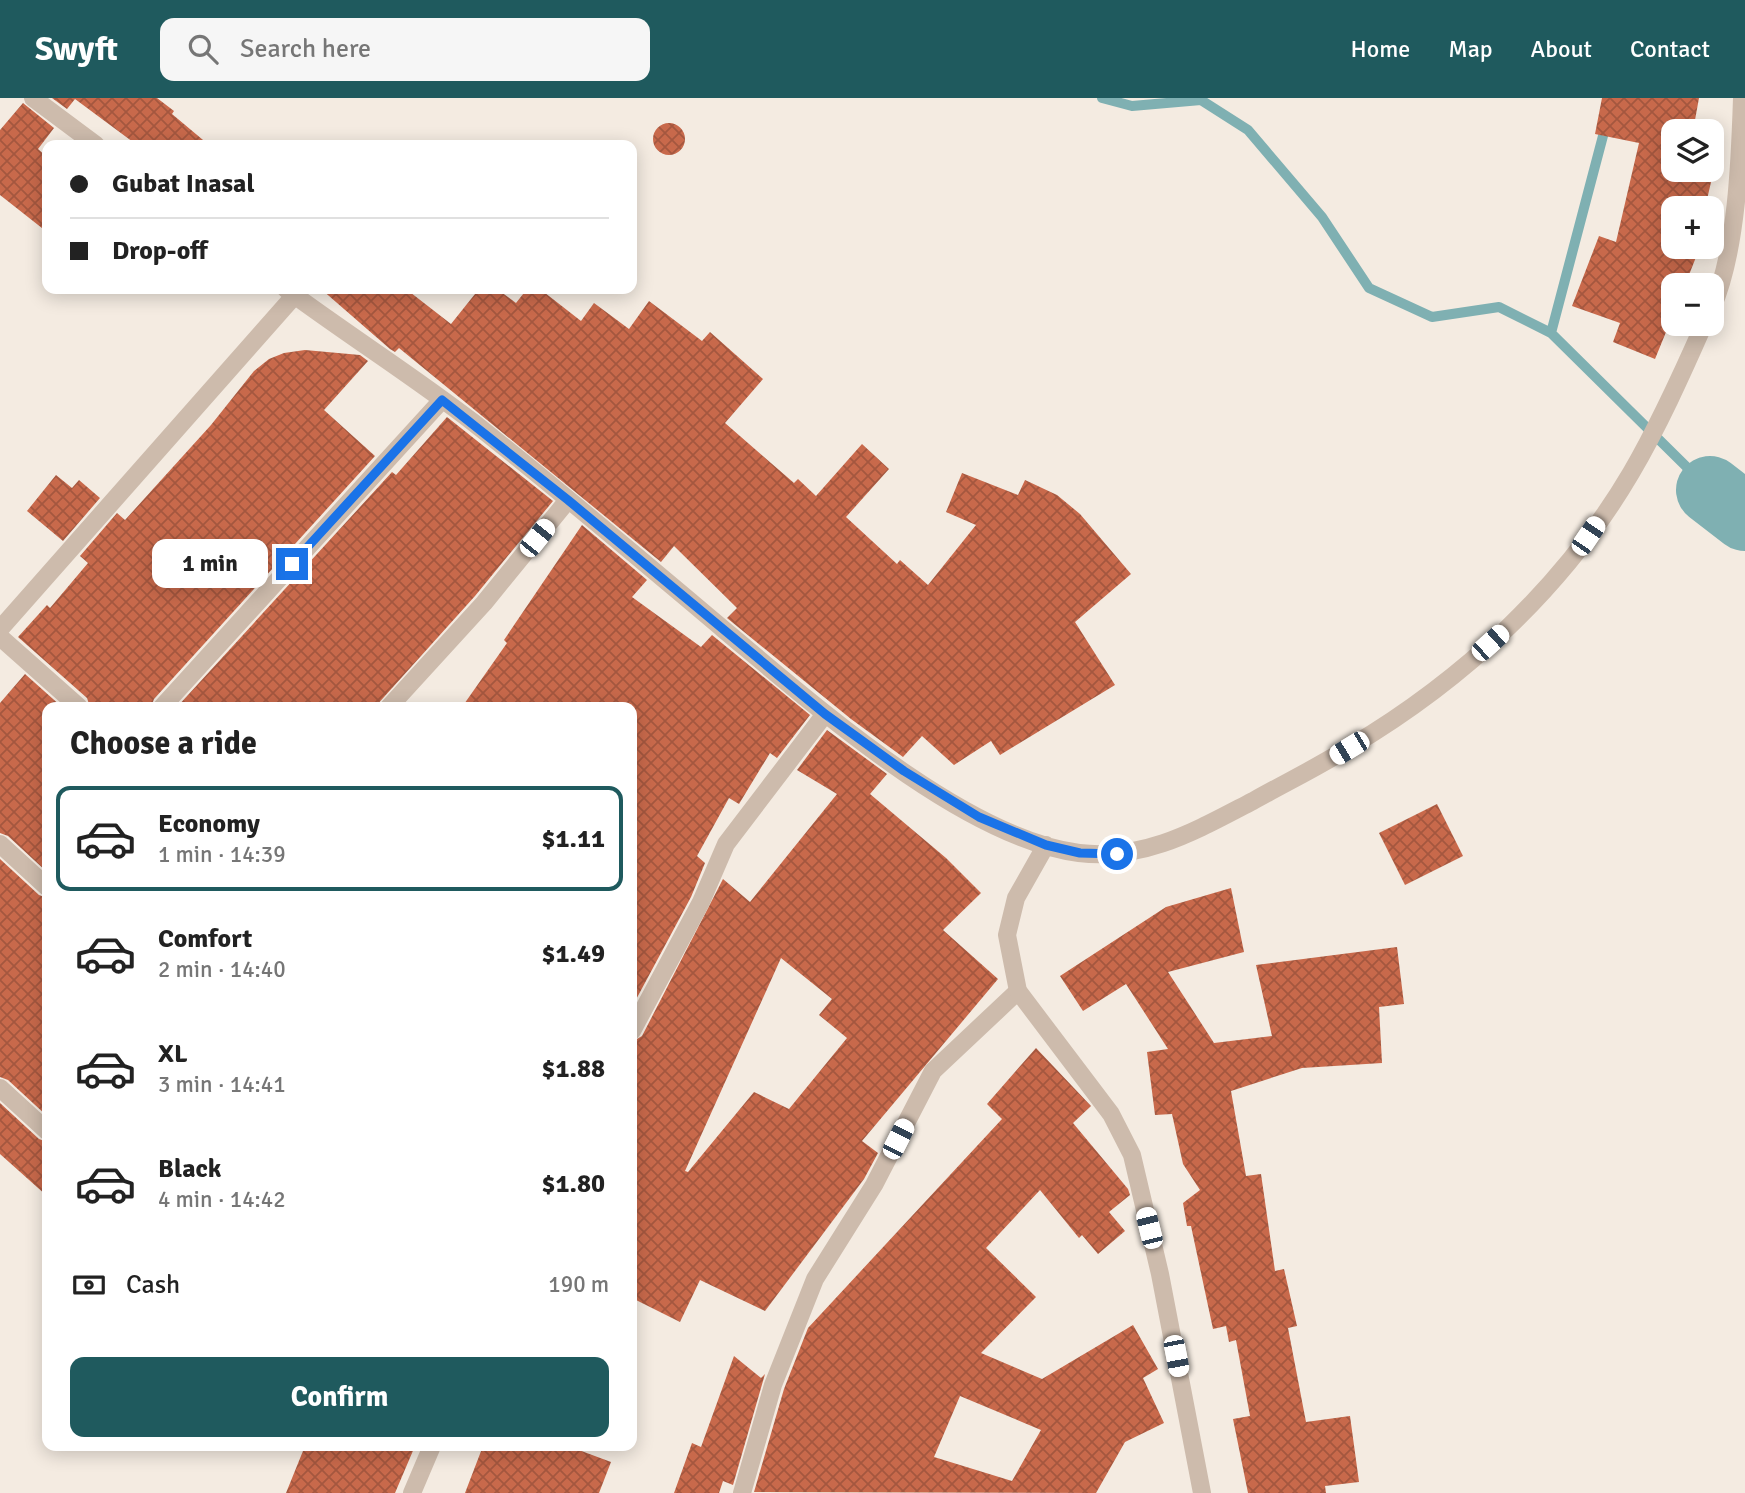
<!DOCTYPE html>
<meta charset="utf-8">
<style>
:root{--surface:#fff;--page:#f6f6f6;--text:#222;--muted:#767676;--line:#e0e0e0;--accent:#1f5a5e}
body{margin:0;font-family:Signika,sans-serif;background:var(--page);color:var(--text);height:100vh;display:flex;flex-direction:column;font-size:26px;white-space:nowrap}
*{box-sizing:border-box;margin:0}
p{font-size:23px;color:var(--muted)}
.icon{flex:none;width:38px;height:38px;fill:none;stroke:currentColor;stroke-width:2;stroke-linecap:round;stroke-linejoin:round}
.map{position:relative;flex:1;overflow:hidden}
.sheet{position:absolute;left:42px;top:604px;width:595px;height:749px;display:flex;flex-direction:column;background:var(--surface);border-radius:14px;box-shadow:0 4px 18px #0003}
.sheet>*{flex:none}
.guide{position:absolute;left:42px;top:42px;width:595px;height:154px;border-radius:14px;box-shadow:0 4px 18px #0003;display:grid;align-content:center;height:154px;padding:0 28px;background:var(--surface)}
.buttons{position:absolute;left:1661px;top:21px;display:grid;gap:14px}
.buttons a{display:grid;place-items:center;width:63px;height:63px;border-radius:14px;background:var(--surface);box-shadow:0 4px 18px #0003;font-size:35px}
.end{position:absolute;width:32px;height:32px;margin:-16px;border:9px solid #1a73e8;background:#fff;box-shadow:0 0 0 4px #fff}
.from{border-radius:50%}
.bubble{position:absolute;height:49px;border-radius:14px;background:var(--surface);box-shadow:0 4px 18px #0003;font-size:23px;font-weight:700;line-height:49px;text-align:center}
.car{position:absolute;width:21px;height:42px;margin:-21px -10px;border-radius:9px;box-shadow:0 0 5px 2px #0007;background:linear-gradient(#fff 24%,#345 0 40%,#fff 0 76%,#345 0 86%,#fff 0)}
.guide b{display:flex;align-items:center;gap:24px;height:66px;font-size:26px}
.guide b+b{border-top:2px solid var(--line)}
.guide i{width:18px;height:18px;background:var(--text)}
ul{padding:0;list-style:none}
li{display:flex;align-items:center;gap:21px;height:105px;margin:0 14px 10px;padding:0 14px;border:4px solid transparent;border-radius:14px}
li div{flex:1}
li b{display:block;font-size:26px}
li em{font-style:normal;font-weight:700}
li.active{border-color:var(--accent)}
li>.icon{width:63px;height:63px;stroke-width:1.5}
h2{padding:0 28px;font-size:32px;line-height:84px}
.pay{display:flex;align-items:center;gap:18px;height:77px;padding:0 28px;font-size:26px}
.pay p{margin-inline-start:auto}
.action{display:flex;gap:14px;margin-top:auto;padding:14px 28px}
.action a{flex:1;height:80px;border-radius:14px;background:var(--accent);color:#fff;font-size:28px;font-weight:700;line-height:80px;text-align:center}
header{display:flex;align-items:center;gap:42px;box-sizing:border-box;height:98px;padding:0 35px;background:var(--accent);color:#fff}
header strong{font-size:33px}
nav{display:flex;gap:38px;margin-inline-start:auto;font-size:24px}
.search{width:490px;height:63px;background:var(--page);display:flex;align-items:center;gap:18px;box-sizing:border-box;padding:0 24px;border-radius:14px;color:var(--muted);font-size:26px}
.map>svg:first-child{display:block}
</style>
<header>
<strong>Swyft</strong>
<div class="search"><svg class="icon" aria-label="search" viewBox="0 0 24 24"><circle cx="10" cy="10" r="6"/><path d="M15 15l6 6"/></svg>Search here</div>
<nav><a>Home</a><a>Map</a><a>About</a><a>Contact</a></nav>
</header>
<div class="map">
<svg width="1745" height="1395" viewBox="0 0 1745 1395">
<defs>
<pattern id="building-cross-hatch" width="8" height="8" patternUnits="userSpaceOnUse" patternTransform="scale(1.75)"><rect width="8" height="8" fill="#c8694b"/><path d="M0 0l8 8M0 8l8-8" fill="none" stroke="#a4573f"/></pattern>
</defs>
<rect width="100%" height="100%" fill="#f4ebe1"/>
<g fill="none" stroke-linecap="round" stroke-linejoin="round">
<path stroke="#7fb0b2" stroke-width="10" d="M1102 0 1132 8 1201 2 1248 32 1322 119 1369 190 1432 219 1499 209 1551 235 1710 392
M1551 235 1613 0"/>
<path stroke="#7fb0b2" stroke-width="68" d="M1710 392 1745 419"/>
</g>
<path fill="url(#building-cross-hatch)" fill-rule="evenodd" d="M52 0H157L174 13 172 16 209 47H137L75 1 67 11Z
M1602 0H1699L1693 33H1673V72H1712V66L1715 67 1705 110H1673V149H1700L1685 187H1673V217L1655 261 1613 244 1620 225 1572 208 1599 138 1616 144 1639 45 1595 36Z
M23 5 54 30 38 51 47 59V134L0 97V32Z
M653 41a16 16 0 1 1 32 0a16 16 0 1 1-32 0Z
M321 191H406L451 226 479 191H497L516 205 527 191H540L581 223 594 205 629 231 649 203 702 243 710 234 763 281 725 325 794 385 798 381 816 398 862 346 889 371 846 419 897 466 900 462 928 487 976 427 946 414 962 375 1018 397 1025 382 1057 397 1080 416 1131 476 1075 524 1115 587 1000 657 991 643 954 667 922 638 903 659 851 621 727 520 737 510 674 448 661 464 399 250 395 254 390 251Z
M305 252 360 257 368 263 324 312 375 358 154 601 151 609H90L87 600 18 539 47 507 50 510 88 465 80 458 117 415 125 422 211 327 254 273 269 261 284 255Z
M447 319 553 403 475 498 375 609H177L392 374 396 377Z
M56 377 72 390 79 382 100 400 63 443 27 413Z
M582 427 647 482 632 499 701 549 712 537 810 617 777 660 770 655 739 706 729 700 697 758 705 765 691 799 632 909V609H462L507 545 504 542Z
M25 576 62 609H47V774L8 738 0 735V605Z
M827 632 887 676 870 696 946 760 981 795 943 832 998 881 862 1043 878 1055 864 1081 765 1213 700 1182 680 1224 632 1200V944L642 938 723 781 750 804 837 696 797 672ZM781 860 832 901 819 917 847 940 789 1011 754 994 688 1074 685 1073Z
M1437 706 1463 758 1405 787 1379 735Z
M0 761 39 797 47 800V1018L8 982 0 979Z
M1231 790 1244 854 1168 874 1214 945 1272 938 1256 867 1397 849 1404 906 1379 909 1382 965 1302 970 1231 993 1246 1078 1261 1076 1275 1173 1284 1171 1297 1228 1288 1230 1306 1324 1350 1318 1359 1384 1325 1388 1326 1395H1248L1233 1321 1250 1318 1236 1242 1229 1244 1226 1228 1213 1231 1191 1128H1187L1183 1105 1200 1092 1183 1066 1172 1016 1155 1017 1147 954 1168 951 1126 886 1083 913 1060 878 1166 809Z
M1036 950 1091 1008 1073 1025 1128 1091 1130 1097 1109 1114 1125 1133 1098 1156 1082 1137 1079 1140 1040 1092 986 1150 1036 1199 981 1255 1042 1281 1133 1227 1158 1271 1143 1280 1164 1325 1125 1344 1096 1395 754 1394 784 1291 808 1230 1002 1021 987 1006ZM960 1298 1041 1332 1012 1383 934 1359Z
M0 1005 39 1041 47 1044V1098L0 1056Z
M734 1258 761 1280 765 1276 733 1387 723 1383 719 1395H674L692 1345 701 1349Z
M305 1348H415L395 1395H286Z
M483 1348H568L611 1364 599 1395H465Z"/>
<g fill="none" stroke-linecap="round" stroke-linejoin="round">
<path stroke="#cdbbac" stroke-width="18" d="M0 531 295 197
M0 539 79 609
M162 609 442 302
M389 609 484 505 568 402
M0 746 47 789
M632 933 701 804 726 746 825 616
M0 990 47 1033
M412 1395 432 1348
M742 1395 773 1287 815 1181 874 1087 933 973 1018 893"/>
<path stroke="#cdbbac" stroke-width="18" d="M33 0 96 47
M286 191C348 237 413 278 474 325 559 392 641 462 723 531 812 605 963 740 1079 755 1145 763 1197 732 1253 703 1285 685 1318 669 1350 649 1463 582 1564 489 1631 375 1659 327 1682 276 1704 226
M1712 210C1737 153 1740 62 1742 0
M1046 747 1016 800 1007 837 1018 893 1111 1016 1132 1057 1160 1176 1202 1395"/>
</g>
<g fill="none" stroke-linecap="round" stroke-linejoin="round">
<path stroke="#1a73e8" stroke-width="9" d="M292 466 442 302 568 402 825 616 904 673 979 719 1046 747 1080 755 1117 756"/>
</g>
</svg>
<div class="buttons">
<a><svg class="icon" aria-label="layers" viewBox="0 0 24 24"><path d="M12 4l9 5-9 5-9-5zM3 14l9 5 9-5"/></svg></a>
<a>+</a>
<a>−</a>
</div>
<i class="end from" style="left:1117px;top:756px"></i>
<i class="end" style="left:292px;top:466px"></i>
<div class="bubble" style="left:152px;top:441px;width:116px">1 min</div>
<i class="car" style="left:1588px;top:438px;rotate:34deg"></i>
<i class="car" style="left:537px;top:440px;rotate:39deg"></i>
<i class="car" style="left:1490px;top:545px;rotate:48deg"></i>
<i class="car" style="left:1349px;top:650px;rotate:239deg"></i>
<i class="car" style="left:898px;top:1041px;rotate:27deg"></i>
<i class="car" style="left:1149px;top:1130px;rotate:346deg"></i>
<i class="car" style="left:1176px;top:1258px;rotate:169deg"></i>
<div class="guide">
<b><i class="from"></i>Gubat Inasal</b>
<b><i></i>Drop-off</b>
</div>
<section class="sheet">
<h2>Choose a ride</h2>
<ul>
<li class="active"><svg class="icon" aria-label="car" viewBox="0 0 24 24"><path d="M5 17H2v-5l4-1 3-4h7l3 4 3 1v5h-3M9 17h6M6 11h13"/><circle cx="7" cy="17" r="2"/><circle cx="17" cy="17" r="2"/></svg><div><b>Economy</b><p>1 min · 14:39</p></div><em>$1.11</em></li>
<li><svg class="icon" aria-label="car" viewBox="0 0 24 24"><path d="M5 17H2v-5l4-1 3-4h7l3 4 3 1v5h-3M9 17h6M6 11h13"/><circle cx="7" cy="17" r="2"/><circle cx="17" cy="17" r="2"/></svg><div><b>Comfort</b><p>2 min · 14:40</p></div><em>$1.49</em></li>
<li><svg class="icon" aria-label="car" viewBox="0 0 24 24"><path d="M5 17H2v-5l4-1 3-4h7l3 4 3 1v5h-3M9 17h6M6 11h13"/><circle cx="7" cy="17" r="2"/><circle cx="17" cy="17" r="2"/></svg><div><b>XL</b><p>3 min · 14:41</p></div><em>$1.88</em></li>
<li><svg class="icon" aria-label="car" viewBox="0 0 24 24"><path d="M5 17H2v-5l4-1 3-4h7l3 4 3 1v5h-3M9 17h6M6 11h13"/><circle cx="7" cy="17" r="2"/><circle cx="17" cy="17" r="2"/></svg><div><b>Black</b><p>4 min · 14:42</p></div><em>$1.80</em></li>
</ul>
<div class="pay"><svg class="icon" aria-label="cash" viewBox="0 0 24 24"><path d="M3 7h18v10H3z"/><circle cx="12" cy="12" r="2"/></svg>Cash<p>190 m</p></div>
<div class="action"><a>Confirm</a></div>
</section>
</div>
